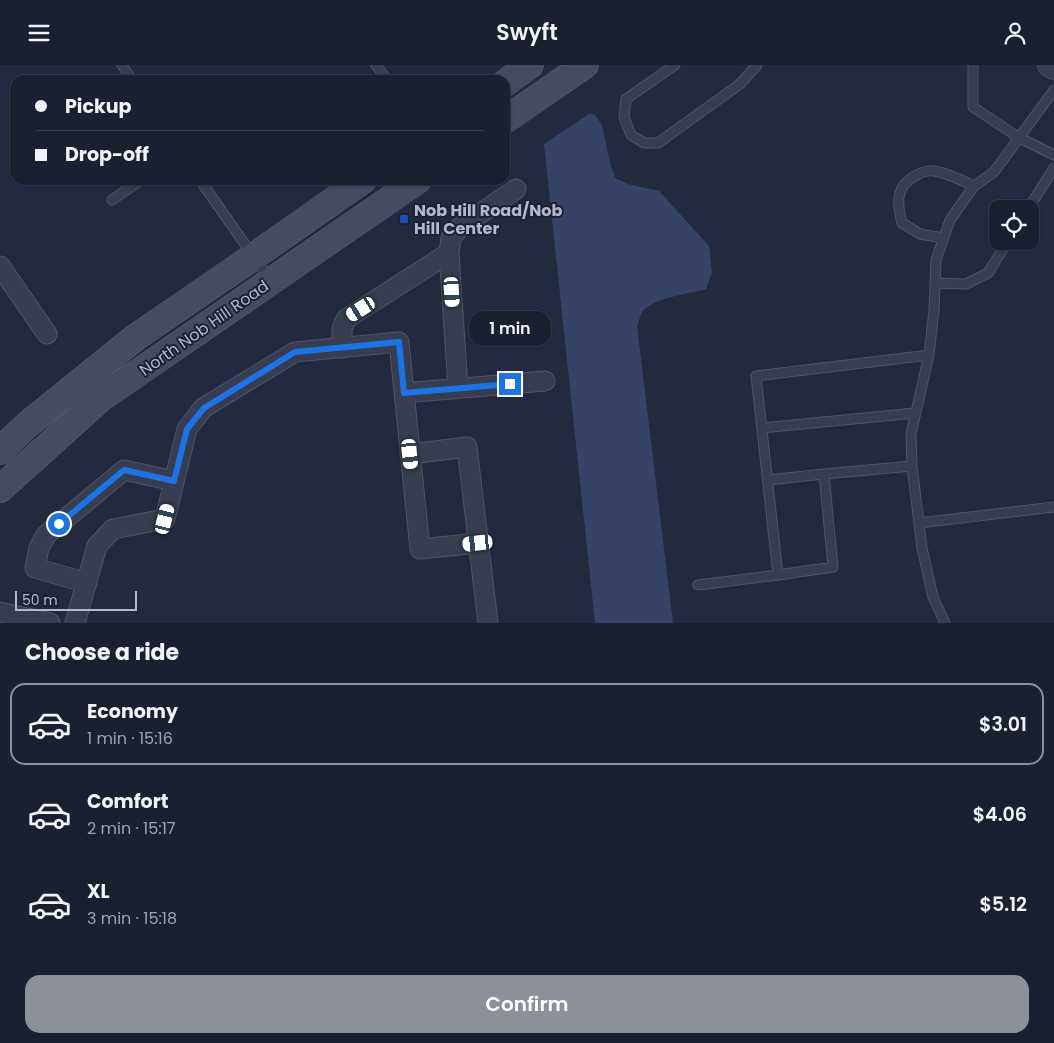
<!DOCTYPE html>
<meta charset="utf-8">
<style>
:root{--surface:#1a202f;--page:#272d3b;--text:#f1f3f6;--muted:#9fa3aa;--line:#383e4b;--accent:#8c9099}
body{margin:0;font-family:Poppins,sans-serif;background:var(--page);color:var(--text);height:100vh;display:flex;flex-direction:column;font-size:19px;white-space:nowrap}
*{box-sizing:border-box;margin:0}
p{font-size:16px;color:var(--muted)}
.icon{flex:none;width:28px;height:28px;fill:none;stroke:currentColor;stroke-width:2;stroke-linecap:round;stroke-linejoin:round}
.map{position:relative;height:558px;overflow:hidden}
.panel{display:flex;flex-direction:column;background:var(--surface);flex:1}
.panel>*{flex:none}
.hud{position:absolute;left:10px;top:10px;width:500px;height:110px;border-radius:15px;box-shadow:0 1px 4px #0004,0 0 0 1px var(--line);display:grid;align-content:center;height:110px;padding:0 25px;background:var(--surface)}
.tools{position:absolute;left:989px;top:135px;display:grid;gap:10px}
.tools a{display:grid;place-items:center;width:50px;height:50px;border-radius:10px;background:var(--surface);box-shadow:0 1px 4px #0004,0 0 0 1px var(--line);font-size:25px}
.scale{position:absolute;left:15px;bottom:12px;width:122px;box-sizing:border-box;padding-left:5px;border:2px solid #b3b8ca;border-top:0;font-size:14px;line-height:18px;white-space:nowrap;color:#b3b8ca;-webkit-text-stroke:4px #1c2234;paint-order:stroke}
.end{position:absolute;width:22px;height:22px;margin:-11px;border:6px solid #1a73e8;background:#fff;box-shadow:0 0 0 2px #fff}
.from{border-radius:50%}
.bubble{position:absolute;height:35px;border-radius:15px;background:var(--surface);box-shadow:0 1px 4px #0004,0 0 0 1px var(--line);font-size:16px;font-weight:600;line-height:35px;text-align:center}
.car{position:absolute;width:15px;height:30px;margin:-15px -8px;border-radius:6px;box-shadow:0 0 4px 1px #0007;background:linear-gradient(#fff 24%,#345 0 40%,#fff 0 76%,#345 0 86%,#fff 0)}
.hud b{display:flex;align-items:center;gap:18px;height:48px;font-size:19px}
.hud b+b{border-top:1px solid var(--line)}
.hud i{width:12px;height:12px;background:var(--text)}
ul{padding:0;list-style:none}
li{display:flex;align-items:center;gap:15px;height:82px;margin:0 10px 8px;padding:0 15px;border:2px solid transparent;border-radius:15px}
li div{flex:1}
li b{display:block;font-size:19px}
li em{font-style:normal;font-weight:600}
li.active{border-color:var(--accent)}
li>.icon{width:45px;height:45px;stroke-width:1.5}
h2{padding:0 25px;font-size:22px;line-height:60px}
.button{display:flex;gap:10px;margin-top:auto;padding:10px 25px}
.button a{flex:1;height:58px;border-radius:15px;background:var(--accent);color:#fff;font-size:20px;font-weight:600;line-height:58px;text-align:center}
header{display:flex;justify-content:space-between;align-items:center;height:65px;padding:0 25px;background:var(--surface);font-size:22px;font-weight:600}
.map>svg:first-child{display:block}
</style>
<header><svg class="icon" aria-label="menu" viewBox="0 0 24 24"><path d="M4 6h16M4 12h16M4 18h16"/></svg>Swyft<svg class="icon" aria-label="person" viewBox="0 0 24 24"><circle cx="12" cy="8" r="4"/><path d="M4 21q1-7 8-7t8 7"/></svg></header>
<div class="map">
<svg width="1054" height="558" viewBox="0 0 1054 558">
<rect width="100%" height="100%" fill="#232a3f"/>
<path fill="#364366" d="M589 49 595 50 602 60 610 98 615 113 628 119 659 126 709 181 712 207 706 224C689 229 655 232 643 246 640 249 639 256 637 261L673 558H595L544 79Z"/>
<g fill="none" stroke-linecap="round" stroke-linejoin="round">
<g stroke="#4f5567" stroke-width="11">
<path id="service" d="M122 0 132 15
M376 0 387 15
M675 0 626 34 624 52 631 70 644 78H658L740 19 757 0
M973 0V42L1018 72 1054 90
M200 115 270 215
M112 135 141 115
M1028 144 1054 103
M943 173 920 169 902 158C897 139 895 122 915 111 920 108 928 105 934 106 948 108 961 115 974 121
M935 218 966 219 988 208 1008 176
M762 363 915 348
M912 401 824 409 833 502 778 510 756 311 929 290
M768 415 824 409
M919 458 1054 442
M698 520 778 510
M945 558 933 532 922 483 912 401 911 369 929 290 934 245 936 195 950 155 974 121 994 107 1054 25"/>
</g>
<g stroke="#4f5567" stroke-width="21">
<path id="minor" d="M0 201 47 269
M342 283V264L346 254 449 188
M458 323 449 188 451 173 459 163 516 124
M404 328 545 316
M410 389 467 382 488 558
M87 518 35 503 39 483 46 470 124 405 174 416
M0 547 50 558
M75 558 97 481 113 464 165 454 187 364 203 343 295 287 399 277 420 484 478 478"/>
</g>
<g stroke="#4f5567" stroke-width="24">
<path id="tertiary" d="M1049 0 1054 3"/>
</g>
<g stroke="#4f5567" stroke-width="28">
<path id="secondary" d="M505 18 530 0
M505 55 585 0
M0 386 27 360 136 272 253 192 363 115
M0 424 101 333 418 115"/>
</g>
<use href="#service" stroke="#373d4f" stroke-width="9"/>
<use href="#minor" stroke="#373d4f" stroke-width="19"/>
<use href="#tertiary" stroke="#373d4f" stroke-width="22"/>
<use href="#secondary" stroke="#454b62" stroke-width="26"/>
</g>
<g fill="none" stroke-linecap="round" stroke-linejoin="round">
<path stroke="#1a73e8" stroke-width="6" d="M59 459 124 405 174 416 187 364 204 343 295 287 399 277 404 328 510 319"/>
</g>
<rect fill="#1a4fb4" stroke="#1c2234" stroke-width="2" x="399" y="149" width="10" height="10" rx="2.5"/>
<g text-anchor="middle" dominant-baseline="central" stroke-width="4" stroke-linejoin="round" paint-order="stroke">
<g font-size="16" font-weight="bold" fill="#b3b8ca" stroke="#1c2234" text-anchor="start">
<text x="414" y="145">Nob Hill Road/Nob<tspan x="414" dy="18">Hill Center</tspan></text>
</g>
<g font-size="16" fill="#b3b8ca" stroke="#1c2234">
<text transform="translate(204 263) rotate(-35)">North Nob Hill Road</text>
</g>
</g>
</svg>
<div class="tools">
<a><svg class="icon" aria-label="locate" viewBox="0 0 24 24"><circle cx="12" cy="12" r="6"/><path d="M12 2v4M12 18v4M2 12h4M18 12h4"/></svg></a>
</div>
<div class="scale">50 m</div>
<i class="end from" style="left:59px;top:459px"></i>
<i class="end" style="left:510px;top:319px"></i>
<div class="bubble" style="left:469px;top:246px;width:82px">1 min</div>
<i class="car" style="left:452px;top:227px;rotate:176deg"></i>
<i class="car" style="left:361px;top:244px;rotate:238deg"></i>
<i class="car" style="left:410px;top:389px;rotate:174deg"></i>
<i class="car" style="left:165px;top:454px;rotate:14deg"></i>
<i class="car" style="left:478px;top:478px;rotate:264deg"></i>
<div class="hud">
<b><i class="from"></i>Pickup</b>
<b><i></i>Drop-off</b>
</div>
</div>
<section class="panel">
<h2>Choose a ride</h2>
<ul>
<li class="active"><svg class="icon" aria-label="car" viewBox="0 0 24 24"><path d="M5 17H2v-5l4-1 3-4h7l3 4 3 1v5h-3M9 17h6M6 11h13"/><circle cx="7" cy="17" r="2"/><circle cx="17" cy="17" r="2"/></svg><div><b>Economy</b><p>1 min · 15:16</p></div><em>$3.01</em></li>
<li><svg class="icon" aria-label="car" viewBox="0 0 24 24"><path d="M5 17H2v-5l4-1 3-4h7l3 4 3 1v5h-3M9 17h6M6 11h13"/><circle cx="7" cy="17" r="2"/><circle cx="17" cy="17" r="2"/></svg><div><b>Comfort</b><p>2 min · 15:17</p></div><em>$4.06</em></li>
<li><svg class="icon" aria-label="car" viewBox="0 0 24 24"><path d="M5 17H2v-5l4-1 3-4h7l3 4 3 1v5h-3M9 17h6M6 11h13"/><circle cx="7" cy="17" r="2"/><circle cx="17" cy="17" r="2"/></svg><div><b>XL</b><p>3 min · 15:18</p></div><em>$5.12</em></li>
</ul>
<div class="button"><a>Confirm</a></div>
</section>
